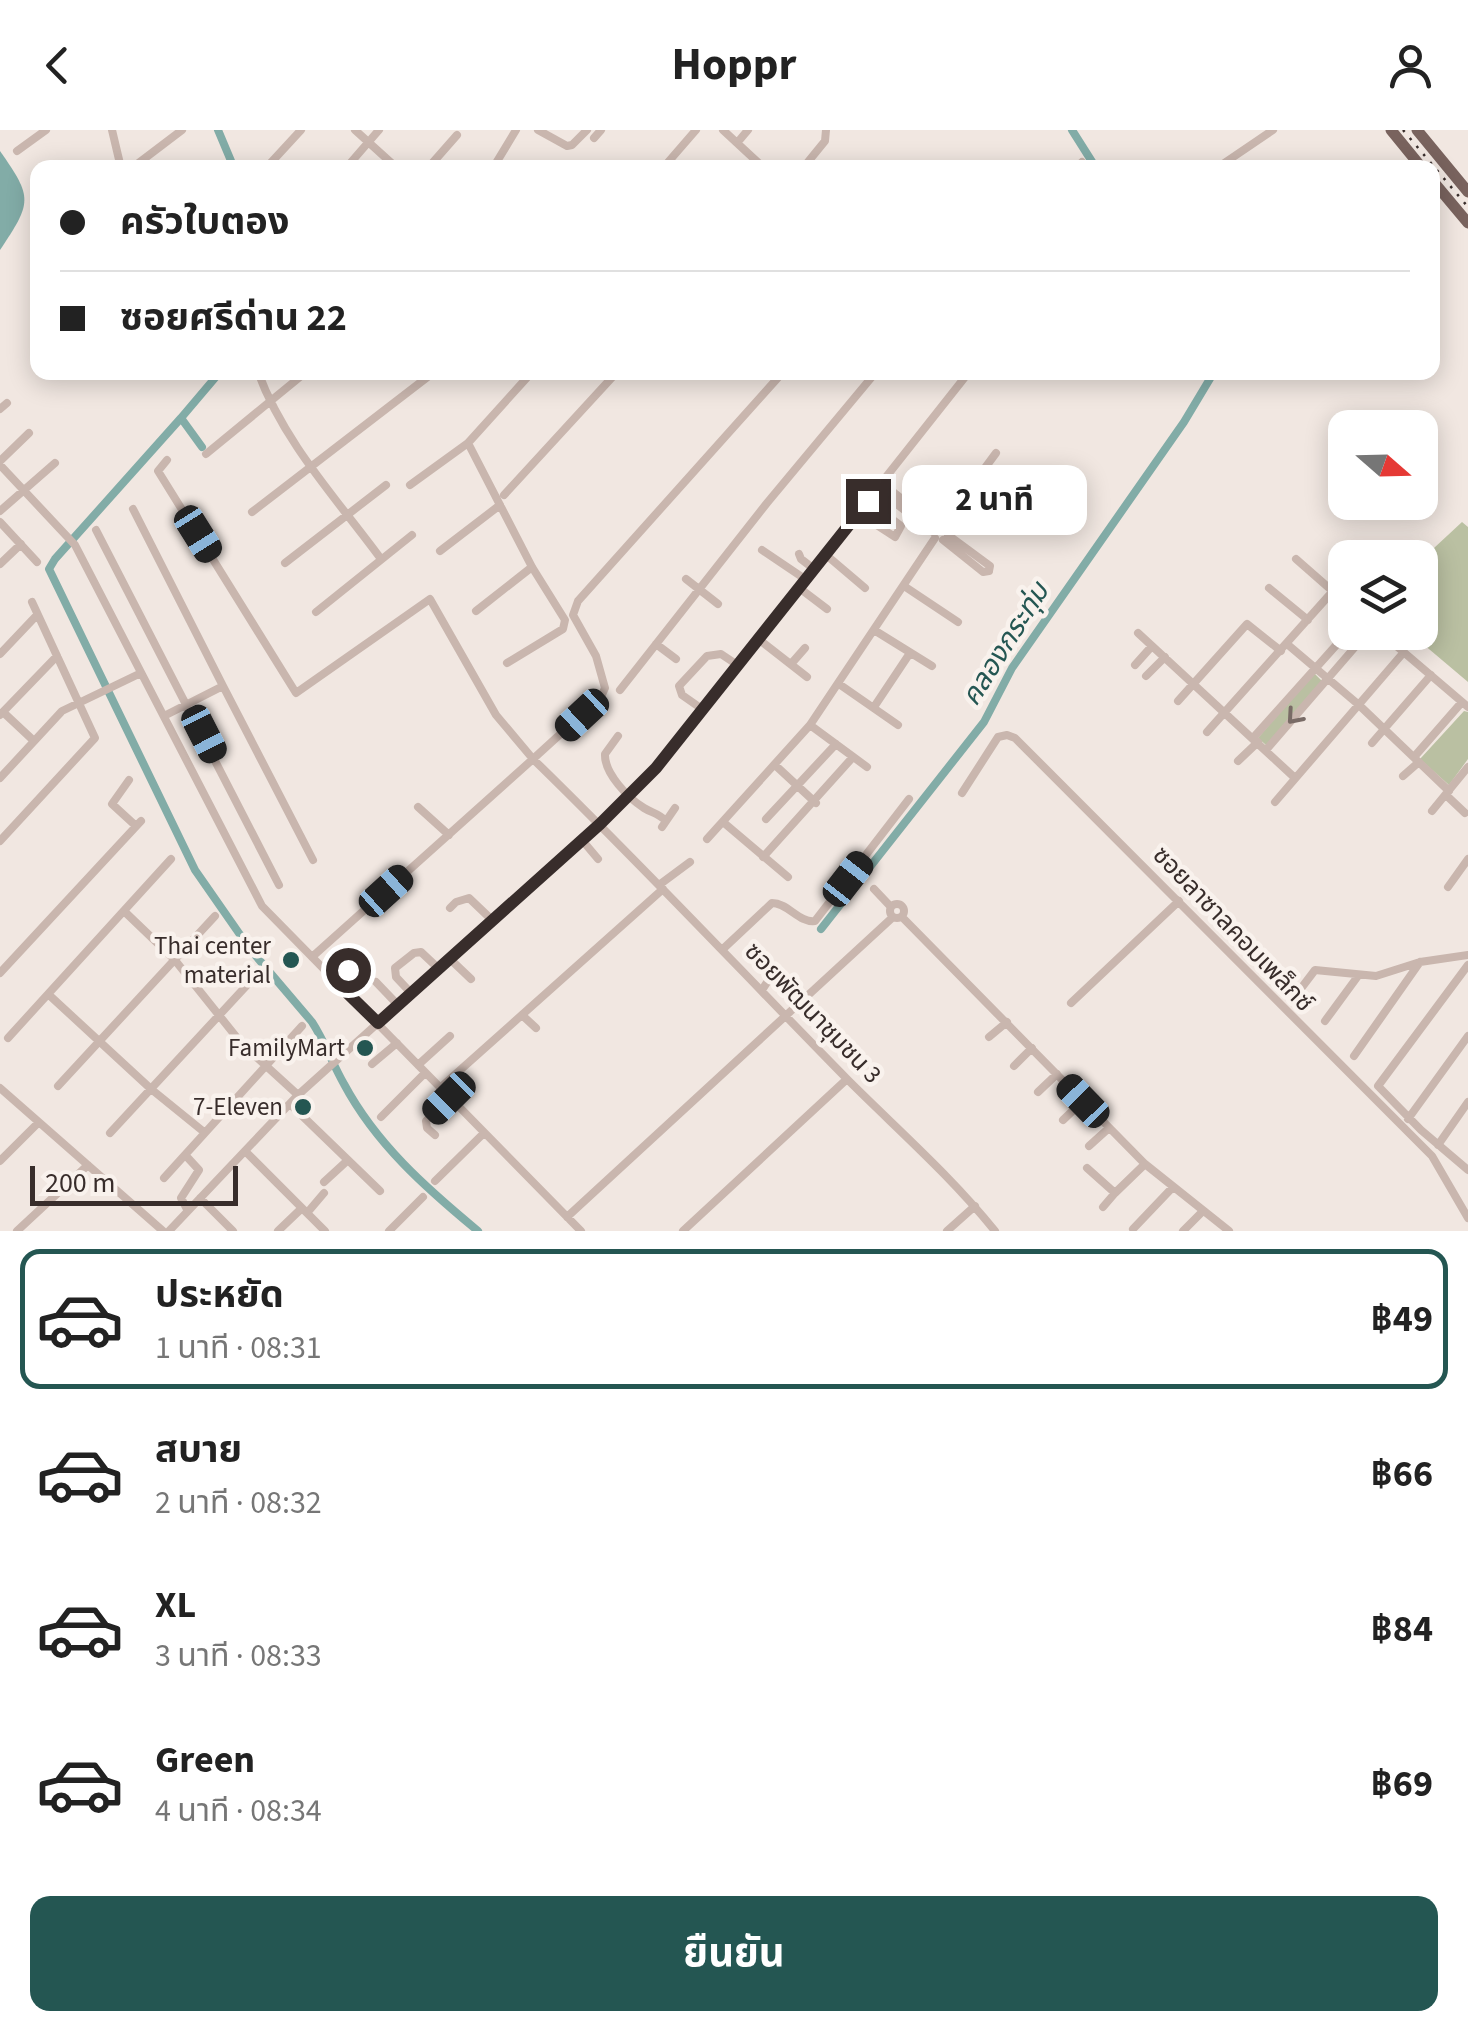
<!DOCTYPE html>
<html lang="th">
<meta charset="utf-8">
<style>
:root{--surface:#fff;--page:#f6f6f6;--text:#222;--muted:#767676;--line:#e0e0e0;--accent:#245652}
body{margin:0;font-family:"Source Sans 3","Noto Sans Thai",sans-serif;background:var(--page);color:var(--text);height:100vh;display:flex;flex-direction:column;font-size:38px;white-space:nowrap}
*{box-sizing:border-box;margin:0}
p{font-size:32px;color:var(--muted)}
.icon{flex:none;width:55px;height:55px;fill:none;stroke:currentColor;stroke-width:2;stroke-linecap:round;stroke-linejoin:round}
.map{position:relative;height:1101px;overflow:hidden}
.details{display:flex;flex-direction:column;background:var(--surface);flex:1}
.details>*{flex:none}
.guide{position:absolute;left:30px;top:30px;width:1410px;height:220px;border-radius:20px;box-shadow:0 5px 25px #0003;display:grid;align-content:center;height:220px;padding:0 30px;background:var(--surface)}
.needle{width:65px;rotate:110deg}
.fabs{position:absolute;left:1328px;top:280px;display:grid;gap:20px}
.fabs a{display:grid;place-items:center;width:110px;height:110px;border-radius:20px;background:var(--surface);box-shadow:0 5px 25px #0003;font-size:50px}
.scale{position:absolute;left:30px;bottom:25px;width:208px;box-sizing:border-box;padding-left:10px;border:5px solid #382d2b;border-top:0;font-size:28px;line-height:35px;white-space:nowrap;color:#382d2b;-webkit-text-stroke:8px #f9f2ed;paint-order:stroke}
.end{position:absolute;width:45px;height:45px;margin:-22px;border:12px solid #382d2b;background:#fff;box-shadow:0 0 0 5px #fff}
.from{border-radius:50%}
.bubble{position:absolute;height:70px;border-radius:20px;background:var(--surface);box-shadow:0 5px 25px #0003;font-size:32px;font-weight:700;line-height:70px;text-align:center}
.car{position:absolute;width:30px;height:60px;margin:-30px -15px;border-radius:12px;box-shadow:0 0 8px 2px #0007;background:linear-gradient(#222 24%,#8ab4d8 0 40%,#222 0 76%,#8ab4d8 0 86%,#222 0)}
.guide b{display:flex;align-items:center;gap:35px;height:95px;font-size:38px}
.guide b+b{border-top:2px solid var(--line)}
.guide i{width:25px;height:25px;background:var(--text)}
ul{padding:18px 0 0;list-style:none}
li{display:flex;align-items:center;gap:30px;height:140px;margin:0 20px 15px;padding:0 10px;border:5px solid transparent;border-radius:20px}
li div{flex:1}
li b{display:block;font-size:38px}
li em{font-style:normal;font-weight:700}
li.on{border-color:var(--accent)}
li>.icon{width:90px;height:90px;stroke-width:1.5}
.button{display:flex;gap:20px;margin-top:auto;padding:20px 30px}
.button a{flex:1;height:115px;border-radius:20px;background:var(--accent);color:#fff;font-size:40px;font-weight:700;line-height:115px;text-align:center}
header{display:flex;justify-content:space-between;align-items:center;height:130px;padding:0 30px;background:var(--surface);font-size:45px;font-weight:700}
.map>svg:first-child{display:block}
</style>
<header><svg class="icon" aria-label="back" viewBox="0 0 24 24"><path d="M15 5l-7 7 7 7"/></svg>Hoppr<svg class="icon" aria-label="person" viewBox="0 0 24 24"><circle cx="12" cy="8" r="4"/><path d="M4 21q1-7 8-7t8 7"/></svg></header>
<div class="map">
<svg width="1468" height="1101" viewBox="0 0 1468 1101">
<rect width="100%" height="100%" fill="#f1e7e1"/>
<path fill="#bac0a2" d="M1462 392 1468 397V552L1410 503 1420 502V431Z
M1314 543 1322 551 1266 615 1258 608Z
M1464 581 1468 582V629L1449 655 1420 629Z"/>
<path fill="#82aca7" d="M0 21C33 68 32 72 0 120Z"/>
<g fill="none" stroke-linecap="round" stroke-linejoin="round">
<path stroke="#82aca7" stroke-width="8" d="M218 0 234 38
M1072 0 1096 38
M181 288 55 429 49 439 195 740 250 819 312 892C325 912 332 933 344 954 376 1014 426 1058 478 1101
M202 317 181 288 220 242
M821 799 984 592 1012 538 1184 292 1214 242"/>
<path stroke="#c9b6ae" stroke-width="8" d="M112 0 121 38
M355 0 397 38
M538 0 567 16 572 15 587 0
M723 0 764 38
M594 8 601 0
M737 13 748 0
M17 21 46 0
M132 38 182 0
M266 38 301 0
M346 38 379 0
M428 38 457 5
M493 38 516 0
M663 38 696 0
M803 38 825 11 826 0
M1076 38 1082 32
M1217 38 1273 0
M258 242C284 313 337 369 381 429
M783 242 578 471 573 485 596 526 605 558 601 567 533 629C640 733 742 842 847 949 897 999 951 1046 995 1101
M0 279 7 273
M468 313 532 437 565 490 563 499 507 533
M206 324 306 242
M167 330 158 341 296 563 430 469 496 585 533 629 312 827
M0 331 29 303
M0 335 75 415 262 776 581 1101
M882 353 937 397
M410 355 468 313 532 242
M970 357 1024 400
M877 359 933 402
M504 365 617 242
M133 379 223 556 164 586
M0 381 55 333
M252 382 434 242
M858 383 895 407 901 396 868 371
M1008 387 1029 359
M0 392 37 432
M942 396 996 323
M96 400 279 755
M948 405 990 436 989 441
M943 410 983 442 989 441
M762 420 805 449
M440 421 500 375
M799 424 801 429 814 439
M825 424 865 458
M1296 429 1345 472
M285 433 386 355
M0 434 21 414
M686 449 718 474
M904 456 958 492
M798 457 827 479
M1269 458 1308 490
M476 481 532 437
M316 482 412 405
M874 500 932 536
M1380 502 1468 577
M1138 503 1295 648
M757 508 807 547
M656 514 676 529
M1287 514 1359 575 1449 661
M0 524 37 485
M791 534 805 518
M1135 535 1152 516
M1146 546 1165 527
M839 554 898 595
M223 556 313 730
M620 560 767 373 876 242
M1178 571 1247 494 1281 521
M874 577 910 523
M702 579 682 565 679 556 707 526 721 524 736 534
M3 582 34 611
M0 585 57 526
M810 595 867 637
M1207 602 1333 461
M618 606 605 624C604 643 628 668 644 678 652 683 658 683 666 691
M1253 608 1348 502
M1372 613 1431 545
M1266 620 1368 502
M1414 627 1462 572
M1238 631 1258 612
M775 635 816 673
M1403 646 1419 632
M0 648 62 581 141 543
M129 650 112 674 136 696
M962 663 998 607 1007 605 1015 608 1432 1026 1468 1088
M1446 665 1465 683
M1275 672 1404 522
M418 677 449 705
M1432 681 1468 637
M766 689 836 614
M723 692 788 747
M662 697 675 678
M707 709 810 595 935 408
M582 710 598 729
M0 711 95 608 32 472
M763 727 853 627
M659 755 690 732
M1448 757 1468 729
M874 759 891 777
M890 781a7 7 0 1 1 14 0a7 7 0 1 1-14 0Z
M450 778 456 772 469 768 492 790
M125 782 174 829 242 914 298 965
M902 787 1145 1034 1229 1101
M724 818 772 773C788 773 799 793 815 791L909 669
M450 829 471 849
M1468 835 1378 956 1421 1000 1468 1040
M0 843 141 691
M333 849 359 832
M376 852 398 875
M762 860 775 840
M411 863 396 847 395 838 414 823 421 822 438 838
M48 864 151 959 204 1002
M1296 865 1315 840 1376 846 1420 832 1468 825
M1071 873 1179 771
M522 885 536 898
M1325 891 1358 846
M989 907 1007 892
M8 908 171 729
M1354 926 1420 832
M372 934 397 913
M418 935 450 906
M1014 936 1032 918
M58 956 215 786
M0 958 163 1101
M440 958 663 759
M1038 962 1057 944
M290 974 380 1061
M381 987 425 943
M1408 989 1468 906
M1063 990 1083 971
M110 1003 261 840
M435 1005 427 998 426 991 449 968
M1438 1015 1468 972
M1089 1016 1109 998
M245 1021 325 1101
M0 1031 38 993
M1087 1038 1115 1063 1145 1034
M164 1048 302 896
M435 1051 484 1003
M324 1052 348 1030
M200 1068 233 1101
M1103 1077 1115 1063
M188 1081 181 1068 199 1040 188 1028
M307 1083 324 1063
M567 1087 893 787
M1133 1099 1173 1057
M17 1101 88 1035
M169 1101 298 965 599 694 656 638 969 242
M278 1101 302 1078
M389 1101 423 1067
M683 1101 847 949
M947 1101 975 1076
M1183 1101 1203 1081"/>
<path stroke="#79635e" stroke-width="11" d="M1391 0 1422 38
M1417 0 1468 62
M1432 50 1468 93"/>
<path stroke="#382d2b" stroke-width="2.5" stroke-dasharray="2.5 8" stroke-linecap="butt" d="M1403 0 1468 77"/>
</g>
<defs><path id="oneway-chevron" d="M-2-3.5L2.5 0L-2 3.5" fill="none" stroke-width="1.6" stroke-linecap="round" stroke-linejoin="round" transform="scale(2.5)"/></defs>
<use stroke="#796b66" href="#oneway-chevron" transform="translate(1294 587) rotate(131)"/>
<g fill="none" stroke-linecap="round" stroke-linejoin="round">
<path stroke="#382d2b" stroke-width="12" d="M348 840 333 849 378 893 600 694 656 638 868 371"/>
</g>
<g fill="#245652" stroke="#f9f2ed" stroke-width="4">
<circle cx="291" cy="830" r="10"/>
<circle cx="365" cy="918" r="10"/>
<circle cx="303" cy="977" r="10"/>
</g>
<g text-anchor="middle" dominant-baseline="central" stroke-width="9" stroke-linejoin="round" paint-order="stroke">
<g font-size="25" fill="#382d2b" stroke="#f9f2ed">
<text transform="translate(1233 799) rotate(46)">ซอยลาซาลคอมเพล็กซ์</text>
<text transform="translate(813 883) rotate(46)">ซอยพัฒนาชุมชน 3</text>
</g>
<g font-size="25" fill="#382d2b" stroke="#f9f2ed" text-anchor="end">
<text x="271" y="816">Thai center<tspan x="271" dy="29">material</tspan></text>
<text x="345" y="918">FamilyMart</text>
<text x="283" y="977">7-Eleven</text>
</g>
<g font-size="28" font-style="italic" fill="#245652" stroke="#f9f2ed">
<text transform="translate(1005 514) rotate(-58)">คลองกระทุ่ม</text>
</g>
</g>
</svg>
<div class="fabs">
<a><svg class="needle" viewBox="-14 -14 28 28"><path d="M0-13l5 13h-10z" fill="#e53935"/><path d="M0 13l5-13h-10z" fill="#767676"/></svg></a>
<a><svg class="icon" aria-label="layers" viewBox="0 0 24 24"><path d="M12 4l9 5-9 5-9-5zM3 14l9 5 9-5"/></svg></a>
</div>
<div class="scale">200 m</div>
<i class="end from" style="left:348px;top:840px"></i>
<i class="end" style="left:868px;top:371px"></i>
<div class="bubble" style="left:902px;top:335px;width:185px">2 นาที</div>
<i class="car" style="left:198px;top:404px;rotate:148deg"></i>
<i class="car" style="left:582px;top:585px;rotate:227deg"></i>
<i class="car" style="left:204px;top:604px;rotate:153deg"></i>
<i class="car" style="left:848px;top:749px;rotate:38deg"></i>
<i class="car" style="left:386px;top:761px;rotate:48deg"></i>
<i class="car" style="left:449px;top:968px;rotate:225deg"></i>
<i class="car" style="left:1083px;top:971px;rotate:316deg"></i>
<div class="guide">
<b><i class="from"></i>ครัวใบตอง</b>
<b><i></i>ซอยศรีด่าน 22</b>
</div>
</div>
<section class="details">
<ul>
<li class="on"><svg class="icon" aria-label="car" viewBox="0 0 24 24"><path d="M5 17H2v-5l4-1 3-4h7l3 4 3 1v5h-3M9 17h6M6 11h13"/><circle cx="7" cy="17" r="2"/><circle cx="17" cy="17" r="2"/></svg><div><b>ประหยัด</b><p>1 นาที · 08:31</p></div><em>฿49</em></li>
<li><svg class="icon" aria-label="car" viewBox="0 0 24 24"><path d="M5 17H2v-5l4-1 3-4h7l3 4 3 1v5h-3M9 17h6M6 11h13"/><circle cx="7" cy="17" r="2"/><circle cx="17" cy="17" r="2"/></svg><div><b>สบาย</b><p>2 นาที · 08:32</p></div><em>฿66</em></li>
<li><svg class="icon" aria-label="car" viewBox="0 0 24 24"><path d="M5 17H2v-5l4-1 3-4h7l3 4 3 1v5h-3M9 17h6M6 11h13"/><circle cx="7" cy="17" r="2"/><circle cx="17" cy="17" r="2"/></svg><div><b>XL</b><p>3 นาที · 08:33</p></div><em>฿84</em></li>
<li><svg class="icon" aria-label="car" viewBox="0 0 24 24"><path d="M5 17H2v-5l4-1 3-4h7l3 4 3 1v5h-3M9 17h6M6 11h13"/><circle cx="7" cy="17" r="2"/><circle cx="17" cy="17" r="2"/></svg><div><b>Green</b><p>4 นาที · 08:34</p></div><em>฿69</em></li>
</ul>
<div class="button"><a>ยืนยัน</a></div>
</section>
